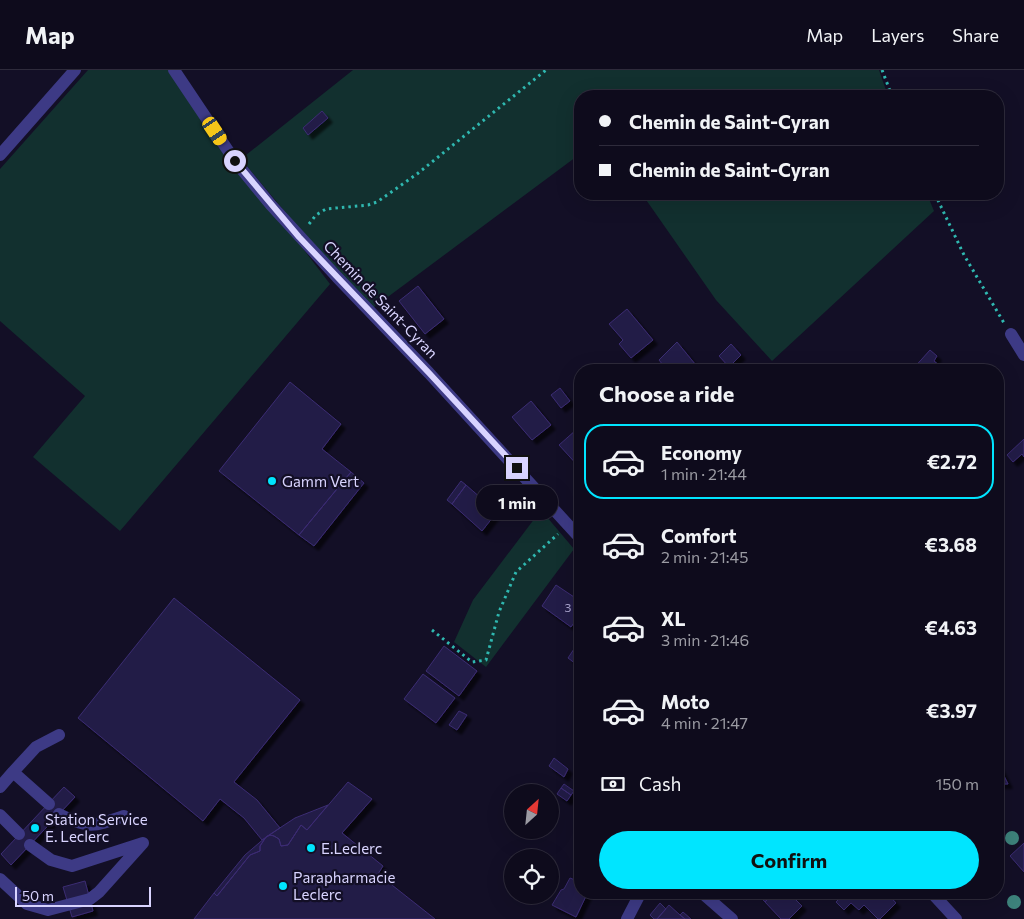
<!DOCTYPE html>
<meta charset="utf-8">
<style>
:root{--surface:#0e0b1c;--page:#1c1929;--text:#f1f3f6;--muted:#9b9ba3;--line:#2e2b3b;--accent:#00e5ff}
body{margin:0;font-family:Commissioner,sans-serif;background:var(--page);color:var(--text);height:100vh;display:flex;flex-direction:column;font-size:19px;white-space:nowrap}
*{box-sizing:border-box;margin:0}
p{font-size:16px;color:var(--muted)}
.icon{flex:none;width:28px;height:28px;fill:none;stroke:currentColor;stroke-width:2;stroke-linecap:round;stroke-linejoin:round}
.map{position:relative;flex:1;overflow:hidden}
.panel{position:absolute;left:574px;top:294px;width:430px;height:535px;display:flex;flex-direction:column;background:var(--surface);border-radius:20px;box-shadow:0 5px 20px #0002,0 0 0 1px var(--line)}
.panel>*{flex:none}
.guide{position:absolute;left:574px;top:20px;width:430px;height:110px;border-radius:20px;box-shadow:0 5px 20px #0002,0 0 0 1px var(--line);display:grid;align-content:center;height:110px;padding:0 25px;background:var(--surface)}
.needle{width:32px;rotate:27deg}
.tools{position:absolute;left:504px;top:714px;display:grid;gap:10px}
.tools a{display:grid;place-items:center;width:55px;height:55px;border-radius:50%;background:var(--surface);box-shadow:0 5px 20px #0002,0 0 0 1px var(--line);font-size:25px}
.scale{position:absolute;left:15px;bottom:12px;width:136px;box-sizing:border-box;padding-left:5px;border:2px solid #d9d4ff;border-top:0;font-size:14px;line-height:18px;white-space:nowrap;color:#d9d4ff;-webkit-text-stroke:4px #130f26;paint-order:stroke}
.end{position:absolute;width:22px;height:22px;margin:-11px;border:6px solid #d9d4ff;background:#111;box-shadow:0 0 0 2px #111}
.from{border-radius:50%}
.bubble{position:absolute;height:35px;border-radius:18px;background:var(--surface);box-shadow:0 5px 20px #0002,0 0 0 1px var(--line);font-size:16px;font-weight:700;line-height:35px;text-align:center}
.car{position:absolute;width:15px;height:30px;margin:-15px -8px;border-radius:6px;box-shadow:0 0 4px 1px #0007;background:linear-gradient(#f5c518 24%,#345 0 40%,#f5c518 0 76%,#345 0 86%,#f5c518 0)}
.guide b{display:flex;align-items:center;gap:18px;height:48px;font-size:19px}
.guide b+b{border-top:1px solid var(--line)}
.guide i{width:12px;height:12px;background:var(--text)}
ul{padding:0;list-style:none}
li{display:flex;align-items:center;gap:15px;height:75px;margin:0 10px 8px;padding:0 15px;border:2px solid transparent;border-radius:20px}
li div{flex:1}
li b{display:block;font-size:19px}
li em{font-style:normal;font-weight:700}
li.active{border-color:var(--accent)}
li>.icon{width:45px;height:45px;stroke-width:1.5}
h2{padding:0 25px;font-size:22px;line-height:60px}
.pay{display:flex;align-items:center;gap:12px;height:55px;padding:0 25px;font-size:19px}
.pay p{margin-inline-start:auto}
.action{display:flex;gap:10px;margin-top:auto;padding:10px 25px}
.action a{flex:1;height:58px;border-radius:30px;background:var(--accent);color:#111;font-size:20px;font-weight:700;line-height:58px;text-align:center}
header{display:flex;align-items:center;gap:30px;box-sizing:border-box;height:70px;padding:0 25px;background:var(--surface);border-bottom:1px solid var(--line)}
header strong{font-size:24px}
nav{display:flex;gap:28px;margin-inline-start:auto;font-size:18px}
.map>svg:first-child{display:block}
</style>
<header>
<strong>Map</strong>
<nav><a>Map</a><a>Layers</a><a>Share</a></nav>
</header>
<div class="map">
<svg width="1024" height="849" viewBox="0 0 1024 849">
<defs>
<filter id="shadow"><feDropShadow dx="4.5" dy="4.5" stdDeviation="1" flood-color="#0009"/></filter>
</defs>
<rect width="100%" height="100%" fill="#130f26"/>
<path fill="#12302f" d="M88 0H170L285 155 330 214 120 461 33 387 85 326 0 251V99Z
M353 0H879L888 26H580V84L373 238 291 149 241 89Z
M642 124H927L934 141 772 291 716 230Z
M541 440 574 479 486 597 454 572 473 530Z"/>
<path fill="#241b47" stroke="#3b2d73" filter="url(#shadow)" d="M322 41 328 48 308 65 303 58Z
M418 216 444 249 425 264 399 231Z
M627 239 653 270 631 288 619 274 623 270 609 254Z
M677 272 700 300H667L659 290Z
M731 274 741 285 729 297 719 286Z
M930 280 937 286 934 291 945 300H912Z
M290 312 341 354 322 379 351 402 299 465 219 401Z
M560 318 570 331 561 338 551 325Z
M531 331 551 355 532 370 512 347Z
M576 360 580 364V398L559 375Z
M1024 369V387L1022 384 1013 392 1007 385Z
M351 402 364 413 314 476 299 465Z
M461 411 466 415 452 434 447 430Z
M466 415 497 442 482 461 452 434Z
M556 515 580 531V544L571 557 542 536Z
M174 528 300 630 234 712 257 730 280 758 262 770 244 748 220 729 203 751 78 648Z
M580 570V588L576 594 568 588Z
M444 576 477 601 459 626 426 601Z
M423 604 455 628 436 653 404 629Z
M459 641 467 645 457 660 449 655Z
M554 688 568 699 564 707 549 696Z
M998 694 1008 714H998Z
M348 712 372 729 342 763 383 796 378 804 435 849H194L214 823 217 826 250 785 260 781V776L266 767 270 765 274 766 279 769 281 776 288 775 301 755 307 760Z
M564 714 574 721 571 725 561 718Z
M64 717 75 727 11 795 1 784Z
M561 718 571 725 567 731 557 724Z
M512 733V748L506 742Z
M328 735 307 760 301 755 288 775 281 776 279 769 274 766 270 765 266 767 295 748Z
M266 767 260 776V781L250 785 217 826 214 823 245 785Z
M1024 773V802L1010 786Z
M570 808 580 812V822H588L576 847 552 835 561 820 564 819Z
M85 811 93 841 72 847 63 817Z
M756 822H774L765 832Z
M774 822H788L802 836 789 849H781L765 832Z
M846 822H886L896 833 880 849H878L864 835 859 840 851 833 844 840 836 832Z
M660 833 666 839 657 849H654L650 845Z
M669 835 680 845 685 849H657Z
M683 842 691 849H685L680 845Z"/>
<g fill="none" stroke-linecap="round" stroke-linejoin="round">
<path stroke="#2fb8b0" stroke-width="3" stroke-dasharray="2.5 4" stroke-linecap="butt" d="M882 0 892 26
M935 124 964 185 1004 253
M309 154 316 145 326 139 368 135 377 132 417 104 546 0
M432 560 472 592 486 590 499 542 516 502 558 464"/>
<path stroke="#3d3a85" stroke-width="12" d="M174 0 235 91 271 135 337 207 429 303 580 468
M0 85 75 0
M1011 264 1024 285
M0 717 13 702
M49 734 13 702 36 677 59 665
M59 744C89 759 93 757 124 746
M0 745 19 764
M30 775 51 790 72 796 143 773
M0 809 27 834 48 840 90 829 99 822 143 773
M701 822 732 849
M931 822 956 849
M627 849 641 822"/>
</g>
<g fill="#3d827b">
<circle cx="1012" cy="768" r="7"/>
<circle cx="1014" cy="832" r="7"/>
</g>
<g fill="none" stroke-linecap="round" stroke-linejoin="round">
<path stroke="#d9d4ff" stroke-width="6" d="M235 91 299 167 429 303 517 398"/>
</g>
<g fill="#00e5ff" stroke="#130f26" stroke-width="2">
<circle cx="272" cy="411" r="5"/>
<circle cx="35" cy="758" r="5"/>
<circle cx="311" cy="778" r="5"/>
<circle cx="283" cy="816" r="5"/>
</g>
<g text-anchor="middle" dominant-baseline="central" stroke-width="4.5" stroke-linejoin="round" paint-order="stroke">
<g font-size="12" fill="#aca6d1">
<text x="568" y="537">3</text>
</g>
<g font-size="15" fill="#d9d4ff" stroke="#130f26">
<text transform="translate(381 229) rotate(46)">Chemin de Saint-Cyran</text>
</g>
<g font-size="15" fill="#d9d4ff" stroke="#130f26" text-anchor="start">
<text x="282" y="411">Gamm Vert</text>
<text x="45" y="749">Station Service<tspan x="45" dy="17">E. Leclerc</tspan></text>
<text x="321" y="778">E.Leclerc</text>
<text x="293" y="807">Parapharmacie<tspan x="293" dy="17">Leclerc</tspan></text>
</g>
</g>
</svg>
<div class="tools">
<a><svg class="needle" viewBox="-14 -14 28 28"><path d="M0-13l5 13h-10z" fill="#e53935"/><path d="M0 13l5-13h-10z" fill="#9b9ba3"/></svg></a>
<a><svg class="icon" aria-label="locate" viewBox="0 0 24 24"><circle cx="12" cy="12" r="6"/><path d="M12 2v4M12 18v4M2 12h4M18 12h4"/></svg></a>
</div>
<div class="scale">50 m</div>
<i class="end from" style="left:235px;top:91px"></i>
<i class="end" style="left:517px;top:398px"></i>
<div class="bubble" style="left:476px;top:415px;width:82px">1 min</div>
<i class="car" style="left:215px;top:61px;rotate:146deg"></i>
<div class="guide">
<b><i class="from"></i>Chemin de Saint-Cyran</b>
<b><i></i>Chemin de Saint-Cyran</b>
</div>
<section class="panel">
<h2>Choose a ride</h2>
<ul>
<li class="active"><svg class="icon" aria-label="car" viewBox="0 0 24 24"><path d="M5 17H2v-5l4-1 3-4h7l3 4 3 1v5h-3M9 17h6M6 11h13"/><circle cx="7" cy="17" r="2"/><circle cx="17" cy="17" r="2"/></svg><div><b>Economy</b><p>1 min · 21:44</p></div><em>€2.72</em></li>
<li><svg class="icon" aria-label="car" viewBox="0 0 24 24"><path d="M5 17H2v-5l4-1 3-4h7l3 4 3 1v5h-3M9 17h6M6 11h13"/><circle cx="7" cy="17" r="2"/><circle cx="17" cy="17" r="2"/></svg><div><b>Comfort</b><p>2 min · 21:45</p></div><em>€3.68</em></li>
<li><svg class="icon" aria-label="car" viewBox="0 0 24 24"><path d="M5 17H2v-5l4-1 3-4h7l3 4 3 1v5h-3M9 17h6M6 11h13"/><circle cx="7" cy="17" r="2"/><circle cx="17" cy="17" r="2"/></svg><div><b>XL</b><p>3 min · 21:46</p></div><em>€4.63</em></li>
<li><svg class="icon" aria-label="car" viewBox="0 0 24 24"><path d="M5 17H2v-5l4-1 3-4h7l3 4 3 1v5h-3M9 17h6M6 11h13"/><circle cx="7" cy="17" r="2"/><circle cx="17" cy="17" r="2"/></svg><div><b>Moto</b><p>4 min · 21:47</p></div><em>€3.97</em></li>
</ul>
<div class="pay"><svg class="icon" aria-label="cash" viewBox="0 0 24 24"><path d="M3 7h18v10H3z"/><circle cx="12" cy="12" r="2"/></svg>Cash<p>150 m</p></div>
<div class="action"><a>Confirm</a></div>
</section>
</div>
